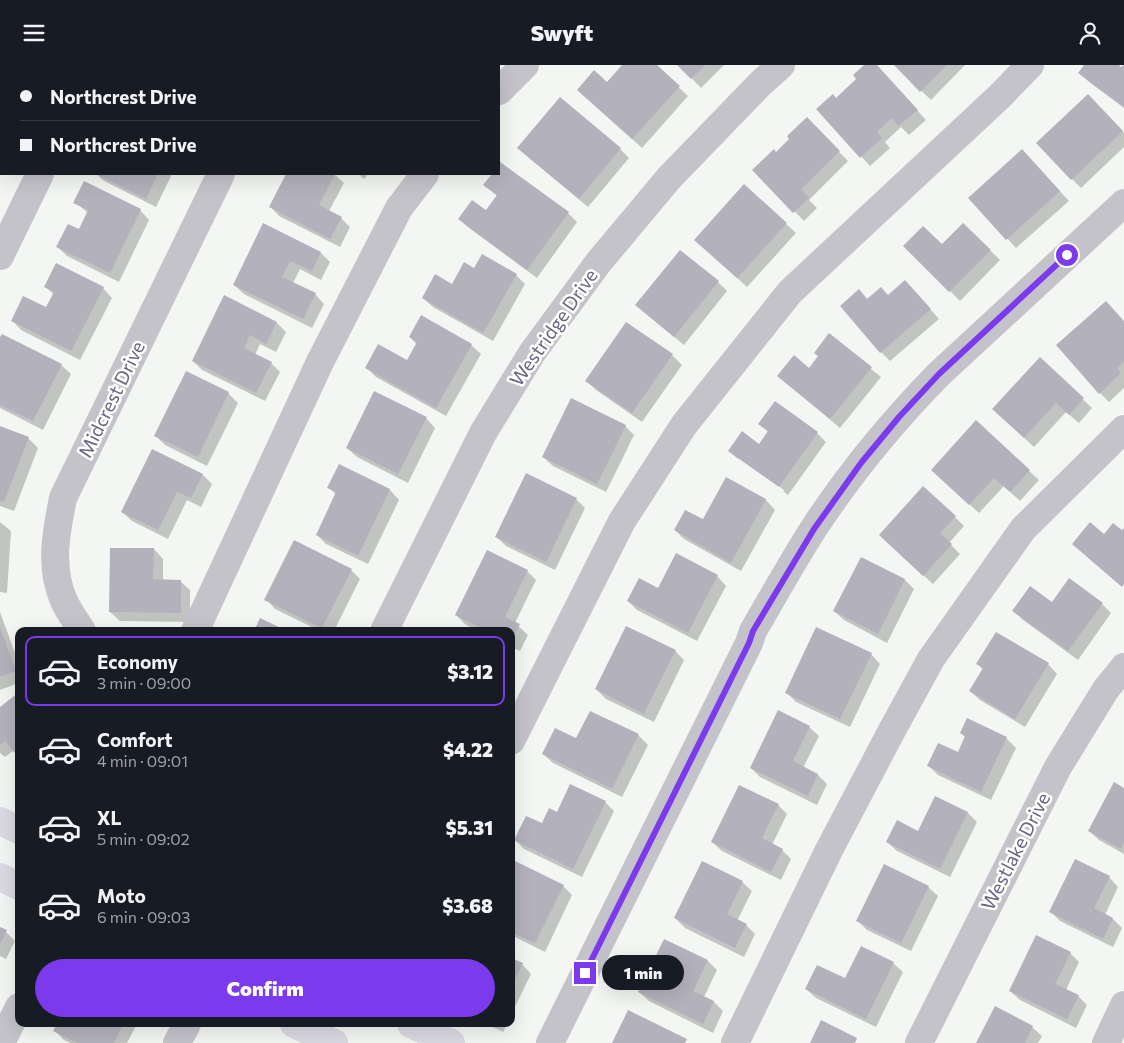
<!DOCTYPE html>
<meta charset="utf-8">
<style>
:root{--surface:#171b24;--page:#20242c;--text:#f1f3f6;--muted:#9ea1a6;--line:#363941;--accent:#7c3aed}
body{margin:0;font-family:Commissioner,sans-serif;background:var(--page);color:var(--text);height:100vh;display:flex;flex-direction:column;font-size:19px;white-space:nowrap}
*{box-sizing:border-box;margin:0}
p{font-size:16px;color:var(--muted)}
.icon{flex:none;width:28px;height:28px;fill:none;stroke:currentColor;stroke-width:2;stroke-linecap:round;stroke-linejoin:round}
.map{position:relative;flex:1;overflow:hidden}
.panel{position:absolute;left:15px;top:562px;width:500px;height:400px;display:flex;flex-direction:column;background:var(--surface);border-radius:10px;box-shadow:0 5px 20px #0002}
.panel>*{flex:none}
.top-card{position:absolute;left:0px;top:0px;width:500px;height:110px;box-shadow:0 5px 20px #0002;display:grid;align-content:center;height:110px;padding:0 20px;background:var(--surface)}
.end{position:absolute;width:22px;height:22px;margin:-11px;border:6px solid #7c3aed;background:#fff;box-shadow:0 0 0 2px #fff}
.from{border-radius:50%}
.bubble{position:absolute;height:35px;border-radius:18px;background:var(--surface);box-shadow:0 5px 20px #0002;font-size:16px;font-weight:800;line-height:35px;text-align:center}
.top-card b{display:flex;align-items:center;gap:18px;height:48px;font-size:19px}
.top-card b+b{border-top:1px solid var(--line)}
.top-card i{width:12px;height:12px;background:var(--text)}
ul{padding:9px 0 0;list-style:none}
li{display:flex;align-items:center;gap:15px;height:70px;margin:0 10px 8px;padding:0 10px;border:2px solid transparent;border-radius:10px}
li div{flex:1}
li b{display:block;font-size:19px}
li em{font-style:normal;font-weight:800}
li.current{border-color:var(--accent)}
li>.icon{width:45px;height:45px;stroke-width:1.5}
.button{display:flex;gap:10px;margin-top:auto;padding:10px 20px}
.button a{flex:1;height:58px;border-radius:30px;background:var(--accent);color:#fff;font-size:20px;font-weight:800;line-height:58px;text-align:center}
header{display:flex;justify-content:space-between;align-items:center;height:65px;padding:0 20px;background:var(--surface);font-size:22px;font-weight:800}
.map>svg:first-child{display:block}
</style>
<header><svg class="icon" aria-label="menu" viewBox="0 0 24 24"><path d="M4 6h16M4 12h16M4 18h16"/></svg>Swyft<svg class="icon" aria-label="person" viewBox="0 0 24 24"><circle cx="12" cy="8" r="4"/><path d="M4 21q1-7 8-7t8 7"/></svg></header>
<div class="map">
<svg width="1124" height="978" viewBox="0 0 1124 978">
<rect width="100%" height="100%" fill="#f3f6f3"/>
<path fill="#0003" d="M162 0H223L225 1H161Z
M380 0H460L461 1H379Z
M623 0H655L688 31 642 83 588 34 607 19Z
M679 0H724L701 23Z
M865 0H876L926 55 909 70 901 62 885 77 890 83 870 101 818 44 836 35 858 14Z
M895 0H965L931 35Z
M1085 0H1117L1121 3 1124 0V43L1089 17 1080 8Z
M1097 40 1124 68V82L1081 123 1072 114Z
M807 54 848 96 809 135 817 143 804 156 754 105 776 88 791 74Z
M620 84 629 93 588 142 528 92Z
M1031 95 1069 136 1016 183 970 133Z
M500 99 568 148 577 157 537 213 469 163 459 154 486 147 498 132 485 120 493 109H499Z
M96 109H172L156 142 104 116Z
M287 109H334L344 118 329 146 341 153 350 162 340 182 279 151 270 141Z
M358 109H368L364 114Z
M744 121 796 168 747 222 705 184Z
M75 137 140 145 149 155 119 217 67 191 58 182 79 166 88 148Z
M963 159 1000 195 960 236 905 181H942Z
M264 160 321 188 330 197 321 215 300 204 293 218 315 229 324 239 312 263 244 229 234 220Z
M475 205 516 210 525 219 493 276 433 242 423 233 452 221Z
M905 216 939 254 890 296 881 287 859 226 868 235 888 231Z
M718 217 727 226 684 280 636 240Z
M46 222 103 223 112 233 80 295 21 265 12 255 46 244 54 230Z
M225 232 277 258 286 267 276 287 260 279 255 290 271 298 280 307 265 336 202 305 193 296Z
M1124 257V323L1109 337 1100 328Z
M627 258 672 290 682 300 642 357 596 325 587 316Z
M830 270 881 312 840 363 778 311 810 304 820 292Z
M410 272 471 280 481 289 446 351 376 312 367 303 407 297 417 280Z
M0 275 61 300 71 309 43 365 0 343Z
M1040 294 1092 343 1079 358 1066 347 1034 382 1003 353Z
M186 308 228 328 238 338 207 401 165 380 156 371Z
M426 353 435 363 408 418 357 392 347 383Z
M976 357 1039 415 1020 436 1004 421 979 448 942 414Z
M760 359 817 368 826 377 788 430 783 426 784 425 738 391V394L729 386 759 380 769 368Z
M625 361 634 370 606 427 553 401 543 392Z
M0 363 28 373 38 383 14 446 0 441Z
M339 401 390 425 399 435 368 499 326 479 317 470 336 430 329 422Z
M203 410 212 419 201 442 187 435 168 474 132 456 122 447Z
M727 414 766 435 775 445 741 506 684 474 675 465 703 456Z
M576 434 585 443 555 505 506 481 497 472Z
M955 452 964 461 949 478 960 489 933 519 890 480Z
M0 457 11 466 7 528 0 527Z
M154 484 163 494V516H180L190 525V557L120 556 110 547Z
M861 493 905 515 914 524 887 578 844 555 834 546Z
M351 505 360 514 334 566H320L275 544 266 534Z
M527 506 536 515 515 558 528 570 520 586 511 582V566H479L466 560 456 550Z
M717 511 726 521 697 576 637 545 628 536 658 524Z
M1052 539H1102L1111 548 1078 595 1023 555 1014 546Z
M0 547 19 599V618L0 625Z
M443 563 450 566H442Z
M675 586 684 595 654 657 606 634 596 624Z
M871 589 880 599 850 662 796 637 786 627Z
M978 599H1048L1057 609 1025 662 980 635 970 626 983 605Z
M0 644 13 686 5 692 0 688Z
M809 662 819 671 803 703 818 710 827 719 817 740 760 712 751 703Z
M961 668 1006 673 1016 683 991 735 938 710 929 701 958 689 966 673Z
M638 670 648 680 622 732 553 698 543 689 577 675Z
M1124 724V789L1099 775 1089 766Z
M605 737 614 746 582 812 524 784 515 775 542 760 557 749Z
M778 740 787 749 772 780 782 785 791 794 781 815 722 786 712 777Z
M968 748 977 757 950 812 897 786 887 777 919 767Z
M511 796 563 821 572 830 545 887 511 870Z
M1109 812 1118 822 1105 850 1113 854 1122 863 1113 882 1060 856 1051 847Z
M742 817 752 826 737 856 746 860 755 869 744 892 685 863 675 853Z
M928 822 938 831 911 886 867 865 858 856Z
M0 864 6 867 15 876 6 894 0 891Z
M665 875 708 896 717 905 704 932 714 937 723 946 713 968 649 936 639 927Z
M1070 888 1079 897 1066 925 1078 931 1087 940 1076 963 1020 935 1010 926Z
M511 894 522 899 531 909 511 950Z
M893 898 903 907 876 962 816 933 806 924 845 915Z
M58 959H137L127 978H70L64 975 55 966Z
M487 959H507L503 967Z
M1032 962 1042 971 1038 978H978Z"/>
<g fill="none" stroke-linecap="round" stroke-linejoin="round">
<path stroke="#c6c6d2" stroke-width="7" d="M8 1V0
M0 24 1 21"/>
</g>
<path fill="#b3b1bc" d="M622 0H657L680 21 632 74 577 25 594 5 607 17Z
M677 0H705L691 14Z
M864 0H877L918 45 898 61 892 53 877 67 882 73 860 93 816 44 833 29 836 33 856 14 853 10Z
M894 0H947L920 27Z
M1084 0H1119L1121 2 1124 0V42L1078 8Z
M1088 29 1123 66 1071 115 1036 78Z
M560 32 621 83 579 134 517 83Z
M807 52 840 86 801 124 809 133 793 148 752 105 774 84 776 87 789 74 787 71Z
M1022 84 1060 126 1006 175 968 133Z
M500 97 569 147 527 205 458 154 472 135 486 145 497 130 483 120 492 109H499Z
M96 109H158L146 134Z
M286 109H335L319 140 342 152 330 174 269 142Z
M84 116 141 144 110 208 56 182 68 159 79 164 88 145 73 138Z
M744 119 787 158 737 213 694 175Z
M263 158 321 187 312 206 290 196 282 212 316 228 303 254 233 220Z
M963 158 991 185 949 227 903 181 923 161 942 179Z
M680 185 719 216 674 272 635 240Z
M482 189 517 209 483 268 422 233 435 209 452 219 464 197 474 203Z
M56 198 104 222 71 286 11 256 23 231 46 242 54 227 44 222Z
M905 215 931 244 880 288 840 241 859 224 867 234 881 222 888 230Z
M224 230 277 257 266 279 250 270 244 283 272 297 256 328 192 296Z
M1106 236 1124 256V296L1117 303 1121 308 1099 329 1056 280Z
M421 250 472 279 436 343 365 303 378 279 407 295 417 277 409 272Z
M626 257 673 289 632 348 585 316Z
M829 268 872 302 830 354 777 311 794 290 809 303 818 291 814 288Z
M2 269 62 299 33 356 0 340V272Z
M1040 292 1084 333 1069 350 1056 338 1024 373 992 344Z
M186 306 229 327 198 392 154 371Z
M374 326 427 352 398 409 346 383Z
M571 333 626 360 597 419 542 392Z
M775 336 818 367 779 422 728 386 742 366 759 379 768 366 758 359Z
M976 355 1030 405 1010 427 994 413 969 440 931 405Z
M0 361 29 372 4 437 0 436Z
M152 384 203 409 191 433 177 427 158 465 121 447Z
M339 399 390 424 358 491 316 470 336 427 327 423Z
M526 408 577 433 546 497 495 472Z
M726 412 766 434 731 498 674 465 685 445 703 454Z
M923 421 956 451 940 468 952 479 923 511 879 470Z
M1090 457 1104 469 1113 458 1122 465 1124 463V519L1122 522 1072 479Z
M294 475 352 504 322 563 264 535Z
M110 483H154L153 514 181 515V548L109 547Z
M487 485 528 505 505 552 520 559 511 577V566H487L455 550Z
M676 488 718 510 688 568 627 536 639 513 658 523Z
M861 492 905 514 878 569 833 546Z
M1069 513 1103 538 1068 586 1012 546 1030 521 1052 537Z
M260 553 287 566H254Z
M626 561 676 585 644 649 595 624Z
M0 562 16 606 0 612Z
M816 562 872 588 840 654 785 628Z
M996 567 1049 598 1015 654 969 626 983 603 976 599Z
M19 627V693L5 676 0 680V642Z
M778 645 810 661 793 696 818 709 808 731 750 703Z
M590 646 639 669 612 724 542 689 555 663 576 673Z
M967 653 1007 672 981 727 927 701 938 678 958 687 965 671 960 668Z
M1114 717 1124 723V778L1121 784 1088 766Z
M570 719 606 736 573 804 514 775 526 751 542 758 549 743 557 747Z
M739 720 779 739 762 773 783 784 771 807 711 777Z
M935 731 968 747 940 804 886 777 897 755 918 766Z
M511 794 564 820 535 878 511 867Z
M1075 794 1110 811 1094 843 1113 853 1103 874 1049 847Z
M702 796 743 816 727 849 747 859 735 883 674 853Z
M884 799 929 821 901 878 856 856Z
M0 862 7 865 0 879Z
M1036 870 1071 887 1055 919 1079 930 1067 954 1009 926Z
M664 874 708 895 693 926 714 936 703 959 638 927Z
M861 881 894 897 866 954 805 924 817 900 845 913Z
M511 893 523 898 511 922Z
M995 941 1033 961 1025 978H976Z
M628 945 687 974 685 978H612Z
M821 955 857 973 855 978H810Z
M57 959H123L114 978H77L53 966Z"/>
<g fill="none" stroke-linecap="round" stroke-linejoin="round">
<path stroke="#c5c3ca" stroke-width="28" d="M91 1 92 0
M289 1 290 0
M499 26 525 0
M0 191 40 109
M82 566C76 556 69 547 64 536 49 502 56 468 63 433L221 109
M195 566 320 297 399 143 425 109
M384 566 483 368 532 288 598 198 669 113 761 18 781 0
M511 676 622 456 684 360 790 227 1000 31 1030 0
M1 978 19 942
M177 978 187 959
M550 978 749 578 753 566C773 532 792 497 814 463 850 408 893 356 939 309L1124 138
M735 978 829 785 890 669 931 594 1023 464 1124 364
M919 978 1058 702 1106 624 1124 602
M1106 978 1124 940"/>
<path stroke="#dbd9e1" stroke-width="28" d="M0 756 19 765
M0 812 19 821
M294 959 334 978
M411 959 451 978"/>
</g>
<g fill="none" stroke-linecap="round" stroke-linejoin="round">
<path stroke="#7c3aed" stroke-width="6" d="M585 908 749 578 753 566 814 464 861 398 899 352 939 309 1067 190"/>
</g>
<g text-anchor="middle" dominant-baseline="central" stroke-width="5" stroke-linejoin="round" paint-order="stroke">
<g font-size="19" fill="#6c6484" stroke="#fff">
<text transform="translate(553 262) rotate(-55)">Westridge Drive</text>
<text transform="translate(111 334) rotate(-64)">Midcrest Drive</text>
<text transform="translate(1015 786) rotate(-63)">Westlake Drive</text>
</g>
</g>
</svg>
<i class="end from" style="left:1067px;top:190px"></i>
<i class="end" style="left:585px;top:908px"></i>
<div class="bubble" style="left:602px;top:890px;width:82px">1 min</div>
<div class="top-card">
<b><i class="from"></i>Northcrest Drive</b>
<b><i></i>Northcrest Drive</b>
</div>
<section class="panel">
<ul>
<li class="current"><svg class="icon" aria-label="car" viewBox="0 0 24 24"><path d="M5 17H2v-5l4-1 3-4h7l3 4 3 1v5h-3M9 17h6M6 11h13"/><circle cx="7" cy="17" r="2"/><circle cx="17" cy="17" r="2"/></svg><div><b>Economy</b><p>3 min · 09:00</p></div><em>$3.12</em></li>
<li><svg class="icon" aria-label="car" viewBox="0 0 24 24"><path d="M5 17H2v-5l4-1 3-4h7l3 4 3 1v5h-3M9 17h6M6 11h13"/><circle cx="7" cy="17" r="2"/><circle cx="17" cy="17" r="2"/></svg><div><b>Comfort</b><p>4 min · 09:01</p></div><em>$4.22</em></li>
<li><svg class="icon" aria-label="car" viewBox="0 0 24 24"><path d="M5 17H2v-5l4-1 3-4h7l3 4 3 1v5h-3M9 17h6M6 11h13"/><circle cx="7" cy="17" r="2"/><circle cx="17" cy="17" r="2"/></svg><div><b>XL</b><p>5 min · 09:02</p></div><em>$5.31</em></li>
<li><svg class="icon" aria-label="car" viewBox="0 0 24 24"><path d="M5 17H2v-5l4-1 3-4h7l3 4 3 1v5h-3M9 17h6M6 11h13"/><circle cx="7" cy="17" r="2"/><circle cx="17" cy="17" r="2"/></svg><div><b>Moto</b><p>6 min · 09:03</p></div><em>$3.68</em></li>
</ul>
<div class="button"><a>Confirm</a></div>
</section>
</div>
